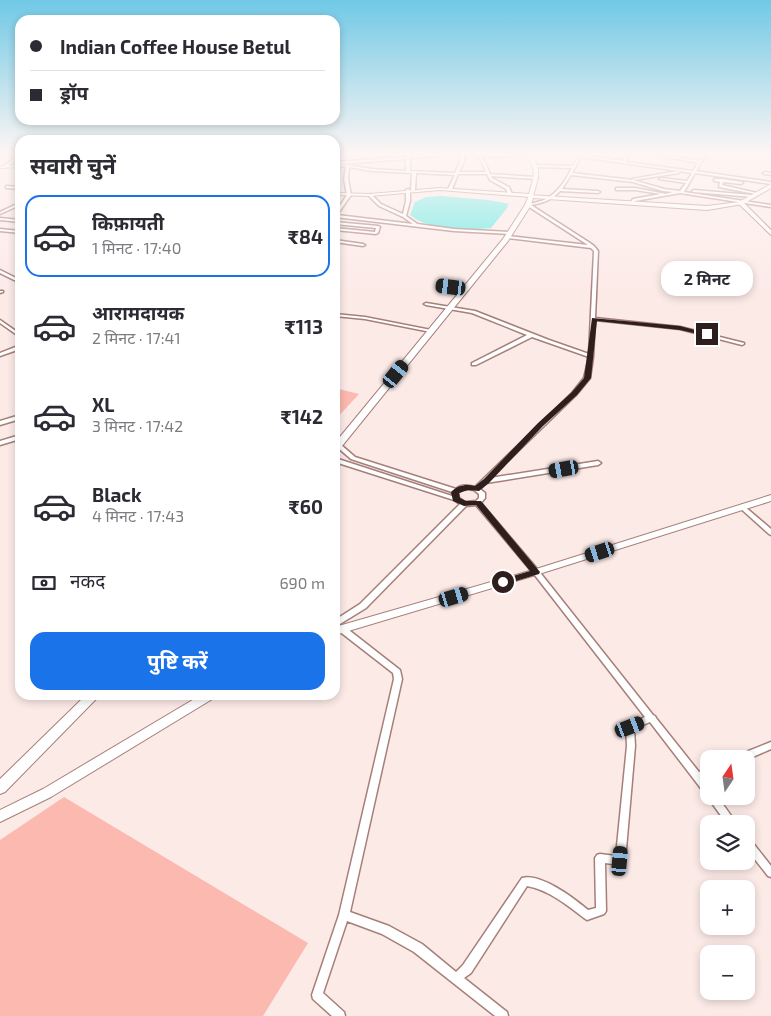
<!DOCTYPE html>
<html lang="hi">
<meta charset="utf-8">
<style>
:root{--surface:#fff;--page:#f2f2f3;--text:#2b2b33;--muted:#7c7c81;--line:#e1e1e2;--accent:#1a73e8}
body{margin:0;font-family:"Exo 2","Noto Sans Devanagari",sans-serif;background:var(--page);color:var(--text);height:100vh;display:flex;flex-direction:column;font-size:19px;white-space:nowrap}
*{box-sizing:border-box;margin:0}
p{font-size:16px;color:var(--muted)}
.icon{flex:none;width:28px;height:28px;fill:none;stroke:currentColor;stroke-width:2;stroke-linecap:round;stroke-linejoin:round}
.map{position:relative;flex:1;overflow:hidden}
.side{position:absolute;left:15px;top:135px;width:325px;height:565px;display:flex;flex-direction:column;background:var(--surface);border-radius:15px;box-shadow:0 2px 8px #0003}
.side>*{flex:none}
.guide{position:absolute;left:15px;top:15px;width:325px;height:110px;border-radius:15px;box-shadow:0 2px 8px #0003;display:grid;align-content:center;height:110px;padding:0 15px;background:var(--surface)}
.needle{width:32px;rotate:13deg}
.buttons{position:absolute;left:700px;top:750px;display:grid;gap:10px}
.buttons a{display:grid;place-items:center;width:55px;height:55px;border-radius:10px;background:var(--surface);box-shadow:0 2px 8px #0003;font-size:25px}
.end{position:absolute;width:22px;height:22px;margin:-11px;border:6px solid #2e1f1d;background:#fff;box-shadow:0 0 0 2px #fff}
.from{border-radius:50%}
.bubble{position:absolute;height:35px;border-radius:15px;background:var(--surface);box-shadow:0 2px 8px #0003;font-size:16px;font-weight:700;line-height:35px;text-align:center}
.car{position:absolute;width:15px;height:30px;margin:-15px -8px;border-radius:6px;box-shadow:0 0 4px 1px #0007;background:linear-gradient(#222 24%,#8ab4d8 0 40%,#222 0 76%,#8ab4d8 0 86%,#222 0)}
.guide b{display:flex;align-items:center;gap:18px;height:48px;font-size:19px}
.guide b+b{border-top:1px solid var(--line)}
.guide i{width:12px;height:12px;background:var(--text)}
ul{padding:0;list-style:none}
li{display:flex;align-items:center;gap:15px;height:82px;margin:0 10px 8px;padding:0 5px;border:2px solid transparent;border-radius:15px}
li div{flex:1}
li b{display:block;font-size:19px}
li em{font-style:normal;font-weight:700}
li.active{border-color:var(--accent)}
li>.icon{width:45px;height:45px;stroke-width:1.5}
h2{padding:0 15px;font-size:22px;line-height:60px}
.pay{display:flex;align-items:center;gap:12px;height:55px;padding:0 15px;font-size:19px}
.pay p{margin-inline-start:auto}
.cta{display:flex;gap:10px;margin-top:auto;padding:10px 15px}
.cta a{flex:1;height:58px;border-radius:15px;background:var(--accent);color:#fff;font-size:20px;font-weight:700;line-height:58px;text-align:center}
.map>svg:first-child{display:block}
</style>
<div class="map">
<svg width="771" height="1016" viewBox="0 0 771 1016">
<rect width="100%" height="100%" fill="#fceae7"/>
<path fill="#fcb9af" d="M335 388 359 394 335 420Z
M64 797 308 943 263 1016H0V840Z"/>
<path fill="#5de9e3" d="M441 196 488 200 510 204 507 205 508 207 491 228C466 230 431 232 410 215L415 202 426 197Z"/>
<g fill="none" stroke-linecap="round" stroke-linejoin="round">
<g stroke="#a67f79" stroke-width="3">
<path id="street" d="M4 153 20 155V157L7 167H5V165L17 157 5 155Z
M373 153H380L389 156 387 157Z
M406 153H410V156L448 153H467L464 154V162L459 172H486L482 162 474 153H477L479 155 528 153 527 155 480 157 485 162 490 174 536 177 538 178 536 179 491 176 492 178 509 187 512 194 510 195 508 194 506 189 490 180 487 174H458L452 189 450 190 448 189 455 175 416 173 415 190 413 191 411 190 412 173 372 171 349 167 348 179 351 195 337 215 413 224 403 217 379 206 368 195 371 194 381 204 403 214 406 201V190L408 189 410 190V201L406 216 416 223 417 224 454 229 511 232 512 233 510 234 454 231 335 217V213L347 195 344 179 346 167 335 165V162L406 157ZM460 154V162L455 173 410 171V158ZM406 159V171L372 169 340 164Z
M580 153H583L582 155 623 161 626 153H629L626 162 693 171 698 163 647 153H656L699 161 704 153H707L696 171 771 182V184L695 173 684 192 771 205V207L680 193 635 201 632 204 630 203 633 199 661 194 635 190H616V188H635L666 194 673 192 663 191 633 182 571 175 562 189 598 191 600 192 598 193 560 191C552 200 543 203 531 205L590 243 594 246 598 251 595 318 680 327 744 343V344L742 345 680 329 595 320 593 357 590 378 576 395 490 478 598 461 601 463 598 465 486 483 480 489 485 493V498L481 503 538 570 653 715 655 716 656 718 699 772 709 768V776L703 778 709 785V796H717L737 824H727L709 799 708 795H706L650 722 634 729 635 746 625 861 623 864 620 865 605 863 606 911 604 914 587 920 584 918C567 905 549 890 527 886L471 973 464 978 507 1012 508 1016H495L414 952 382 934 347 921 323 993 344 1012 345 1016H332L313 999 312 995 339 915 394 679 393 673 339 631 338 629 339 627 342 626 345 627 400 670 402 679 350 912 389 926 422 944 456 972 463 965 522 878C540 872 575 899 588 910L596 908 595 858 597 855 600 854 616 856 627 746 626 727 627 725 645 717 534 574 476 505 466 506 366 608 335 627V620L360 604 460 504 454 500 335 462V458L452 496V492L351 459 336 446 335 445 336 444H340L355 457 456 489C461 484 468 485 475 487L572 393 584 378 589 357 532 337 476 365H472V363L527 335 472 313 426 305 424 304 426 303 475 311 549 340 589 354 594 251 591 248 508 238 506 237 508 236 588 245 526 205C532 203 540 202 546 199 559 192 566 179 572 168L536 167 534 166 535 165 573 166ZM581 157 692 173 687 181 661 178 659 179 686 183 680 191 664 189 633 180 572 173ZM468 489 474 490 479 494V498L476 501 465 502 459 498 458 493 462 490Z
M678 171 680 172 679 173 634 180 632 179Z
M765 172 771 173V175L764 174 763 173Z
M714 179H722L742 182 743 183 741 184 723 182 722 185 757 193 755 194 719 187 720 182 714 181Z
M6 186 20 187V189L7 188H6Z
M694 190 752 195 754 196 752 197 693 192 692 191Z
M19 203H20V205L0 214V212Z
M0 218 20 220V222L0 220Z
M335 222 378 226 380 227 378 233 376 234 335 230V228L375 232 376 228 335 224Z
M0 229 20 231V233L0 231Z
M335 240 363 244 365 245 363 246 335 242Z
M0 270 20 280V283L0 273Z
M439 285 465 289 467 290 465 291 441 287 439 286Z
M0 291H3V292L0 293Z
M335 314 365 317 431 330 433 331 431 332 365 319 335 316Z
M0 320 20 334V337L0 323Z
M18 346H20V349L0 356V353Z
M20 415V419L0 425V421Z
M20 435V439L0 445V441Z
M742 505 744 506 771 529V535L769 534 740 508 739 507Z
M771 742V749L746 760V759H735L736 756Z
M746 837 749 838 771 866V877L768 876 746 848Z"/>
</g>
<g stroke="#a67f79" stroke-width="2">
<path id="secondary" d="M9 153V154L0 156V154Z
M524 153H529C543 169 538 178 533 196L531 197 440 190 370 196 335 195V193L370 194 440 188 529 194C534 176 538 169 524 153Z
M20 165V167L0 168V166Z
M739 202H743L771 230V235L739 204Z
M771 495V501L539 574 335 635V627L533 570Z
M201 695H216L214 698 51 797 0 822V810L43 789Z"/>
</g>
<g stroke="#a67f79" stroke-width="2">
<path id="primary" d="M771 184V188L743 204 707 210 533 198 531 205 508 241 338 451 335 452V443L503 239 525 205 529 195 707 206 739 202Z
M86 695H100L5 792 0 794V779Z"/>
</g>
<use href="#street" fill="#fff" fill-rule="evenodd"/>
<use href="#secondary" fill="#fff" fill-rule="evenodd"/>
<use href="#primary" fill="#fff" fill-rule="evenodd"/>
</g>
<linearGradient id="sky" x2="0" y2="1"><stop stop-color="#70c9e6"/><stop offset="0.52" stop-color="#fef6f4"/><stop offset="1" stop-color="#fef6f4" stop-opacity="0"/></linearGradient>
<rect width="771" height="296" fill="url(#sky)"/>
<path fill="#2e1f1d" d="M592 318 680 326 710 334 707 336 680 330 597 321 591 378 577 395 543 426 489 483 479 491 468 490 459 493 460 498 466 501H481L540 572 539 574 503 585 500 584V580L530 571 476 505 464 506 453 501 451 492C458 485 466 484 475 486L484 479 538 423 572 392 584 378Z"/>
</svg>
<div class="buttons">
<a><svg class="needle" viewBox="-14 -14 28 28"><path d="M0-13l5 13h-10z" fill="#e53935"/><path d="M0 13l5-13h-10z" fill="#7c7c81"/></svg></a>
<a><svg class="icon" aria-label="layers" viewBox="0 0 24 24"><path d="M12 4l9 5-9 5-9-5zM3 14l9 5 9-5"/></svg></a>
<a>+</a>
<a>−</a>
</div>
<i class="end from" style="left:503px;top:582px"></i>
<i class="end" style="left:707px;top:334px"></i>
<div class="bubble" style="left:661px;top:261px;width:92px">2 मिनट</div>
<i class="car" style="left:451px;top:287px;rotate:277deg"></i>
<i class="car" style="left:396px;top:374px;rotate:39deg"></i>
<i class="car" style="left:564px;top:469px;rotate:260deg"></i>
<i class="car" style="left:600px;top:552px;rotate:252deg"></i>
<i class="car" style="left:454px;top:597px;rotate:73deg"></i>
<i class="car" style="left:630px;top:727px;rotate:69deg"></i>
<i class="car" style="left:620px;top:861px;rotate:5deg"></i>
<div class="guide">
<b><i class="from"></i>Indian Coffee House Betul</b>
<b><i></i>ड्रॉप</b>
</div>
<section class="side">
<h2>सवारी चुनें</h2>
<ul>
<li class="active"><svg class="icon" aria-label="car" viewBox="0 0 24 24"><path d="M5 17H2v-5l4-1 3-4h7l3 4 3 1v5h-3M9 17h6M6 11h13"/><circle cx="7" cy="17" r="2"/><circle cx="17" cy="17" r="2"/></svg><div><b>किफ़ायती</b><p>1 मिनट · 17:40</p></div><em>₹84</em></li>
<li><svg class="icon" aria-label="car" viewBox="0 0 24 24"><path d="M5 17H2v-5l4-1 3-4h7l3 4 3 1v5h-3M9 17h6M6 11h13"/><circle cx="7" cy="17" r="2"/><circle cx="17" cy="17" r="2"/></svg><div><b>आरामदायक</b><p>2 मिनट · 17:41</p></div><em>₹113</em></li>
<li><svg class="icon" aria-label="car" viewBox="0 0 24 24"><path d="M5 17H2v-5l4-1 3-4h7l3 4 3 1v5h-3M9 17h6M6 11h13"/><circle cx="7" cy="17" r="2"/><circle cx="17" cy="17" r="2"/></svg><div><b>XL</b><p>3 मिनट · 17:42</p></div><em>₹142</em></li>
<li><svg class="icon" aria-label="car" viewBox="0 0 24 24"><path d="M5 17H2v-5l4-1 3-4h7l3 4 3 1v5h-3M9 17h6M6 11h13"/><circle cx="7" cy="17" r="2"/><circle cx="17" cy="17" r="2"/></svg><div><b>Black</b><p>4 मिनट · 17:43</p></div><em>₹60</em></li>
</ul>
<div class="pay"><svg class="icon" aria-label="cash" viewBox="0 0 24 24"><path d="M3 7h18v10H3z"/><circle cx="12" cy="12" r="2"/></svg>नकद<p>690 m</p></div>
<div class="cta"><a>पुष्टि करें</a></div>
</section>
</div>
